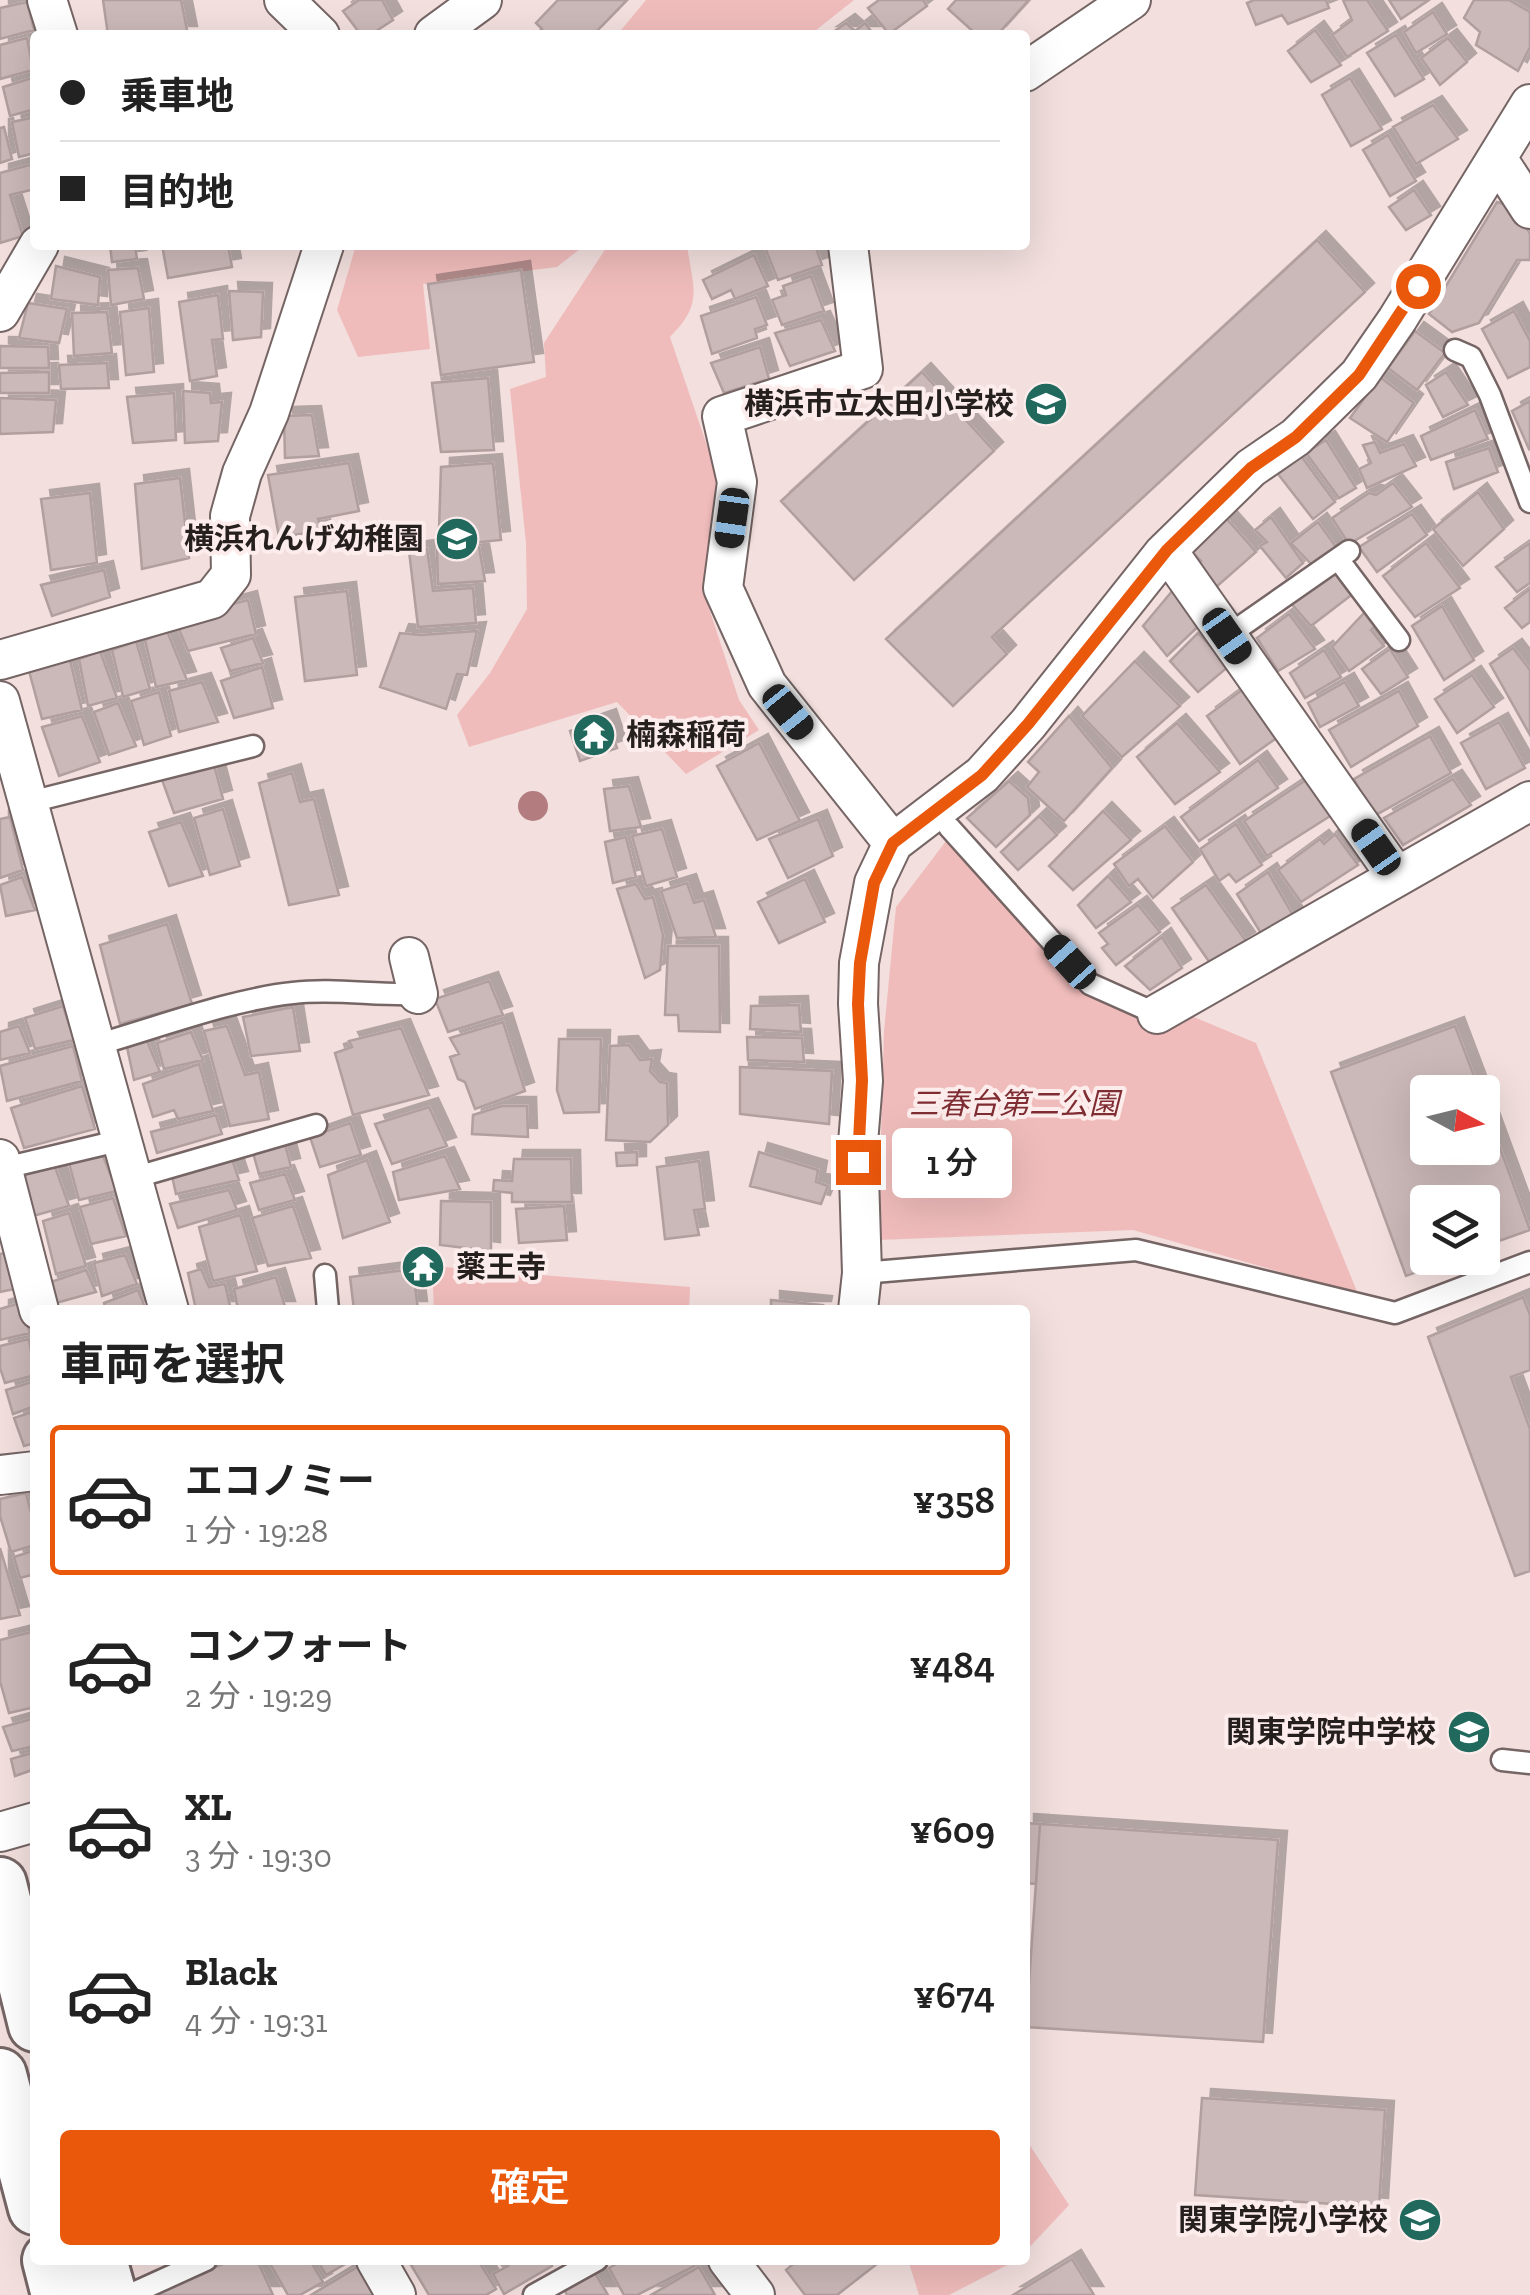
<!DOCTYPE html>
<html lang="ja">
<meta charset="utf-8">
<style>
:root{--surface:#fff;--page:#f6f6f6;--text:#222;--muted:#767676;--line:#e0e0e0;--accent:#ea580c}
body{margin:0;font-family:"Zilla Slab","Noto Sans JP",serif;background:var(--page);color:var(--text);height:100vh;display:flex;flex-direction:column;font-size:38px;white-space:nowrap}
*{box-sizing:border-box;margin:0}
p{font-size:32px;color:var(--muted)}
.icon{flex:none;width:55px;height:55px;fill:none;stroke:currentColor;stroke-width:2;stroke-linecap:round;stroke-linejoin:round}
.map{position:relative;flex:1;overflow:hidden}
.panel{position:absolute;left:30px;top:1305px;width:1000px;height:960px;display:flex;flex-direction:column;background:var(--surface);border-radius:10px;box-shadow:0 10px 40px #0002}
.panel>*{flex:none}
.top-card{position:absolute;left:30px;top:30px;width:1000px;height:220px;border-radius:10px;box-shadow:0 10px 40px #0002;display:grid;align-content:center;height:220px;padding:0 30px;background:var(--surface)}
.needle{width:65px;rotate:97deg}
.controls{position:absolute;left:1410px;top:1075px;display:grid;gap:20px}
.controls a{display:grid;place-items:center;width:90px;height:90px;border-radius:10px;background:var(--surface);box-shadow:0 10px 40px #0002;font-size:50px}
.end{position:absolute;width:45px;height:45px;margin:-22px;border:12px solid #ea580c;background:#fff;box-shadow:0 0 0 5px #fff}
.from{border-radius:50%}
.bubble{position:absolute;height:70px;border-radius:10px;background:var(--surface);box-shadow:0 10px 40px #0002;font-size:32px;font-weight:600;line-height:70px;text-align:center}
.car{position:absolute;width:30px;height:60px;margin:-30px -15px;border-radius:12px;box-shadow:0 0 8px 2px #0007;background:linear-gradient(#222 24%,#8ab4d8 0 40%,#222 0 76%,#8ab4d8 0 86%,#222 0)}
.top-card b{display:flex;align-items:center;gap:35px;height:95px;font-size:38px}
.top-card b+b{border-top:2px solid var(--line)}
.top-card i{width:25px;height:25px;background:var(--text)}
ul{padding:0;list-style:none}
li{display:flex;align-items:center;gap:30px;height:150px;margin:0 20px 15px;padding:0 10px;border:5px solid transparent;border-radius:10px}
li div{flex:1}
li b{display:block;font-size:38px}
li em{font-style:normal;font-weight:600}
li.active{border-color:var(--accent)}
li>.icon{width:90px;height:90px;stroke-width:1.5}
h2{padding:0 30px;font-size:45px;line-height:120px}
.cta{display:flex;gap:20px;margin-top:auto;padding:20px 30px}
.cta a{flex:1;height:115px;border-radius:10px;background:var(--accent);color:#fff;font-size:40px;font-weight:600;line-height:115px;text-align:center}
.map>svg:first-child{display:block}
</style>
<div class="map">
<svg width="1530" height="2295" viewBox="0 0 1530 2295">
<defs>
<filter id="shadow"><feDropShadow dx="9" dy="-9" stdDeviation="0" flood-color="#0004"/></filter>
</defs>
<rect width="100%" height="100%" fill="#f2dfde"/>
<path fill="#efbcbb" d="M646 0H854L810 35H617Z
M356 245H580V249L557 267 423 284 430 349 358 357 337 310Z
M608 245H687C693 289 704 303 670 337L720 484 706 599 739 700 759 730 686 774 617 702 469 747 457 715 490 673 527 609 526 543 510 389 546 377 544 343Z
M946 841 1084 992 1162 1026 1177 1010 1256 1043 1358 1294 1133 1230 878 1240 884 1031 896 907Z
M432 1266 690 1287 689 1310H434Z
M1025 2138 1069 2205 1025 2252Z
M908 2260H1017L949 2295H919Z"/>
<path fill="#cbb8b8" stroke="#b09f9e" stroke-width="2.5" filter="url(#shadow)" d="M103 0H181L188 35H108Z
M359 0H382L393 20 370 35H361L343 11Z
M558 0H627L593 35H535L542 29 536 23Z
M879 0H923L927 6 889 34 868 8Z
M956 0H1029L997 35H977L948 9Z
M1254 0H1326L1329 8 1288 24 1282 15 1256 25 1247 3Z
M1343 0H1367L1388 31 1347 57 1332 35 1352 20Z
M1389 0H1429L1401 19Z
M1474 0H1509L1530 12V47L1518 71 1476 45 1480 32 1464 18Z
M27 2 34 30 0 39V8Z
M1433 12 1447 34 1416 53 1404 32Z
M846 23 855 31 865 23 874 35H829Z
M1315 30 1341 65 1311 82 1288 51Z
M1396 35 1424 79 1395 96 1367 53Z
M27 38 33 70 0 79V45Z
M1448 38 1467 62 1440 85 1421 58Z
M35 77V109L10 116 3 87Z
M1350 78 1382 129 1351 146 1322 95Z
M1433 105 1458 139 1416 164 1393 127Z
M35 117V153L19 157 12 122Z
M4 127 12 159 0 163V128Z
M1388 135 1416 181 1390 196 1363 150Z
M33 164 35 189 10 195 23 236 0 243V173Z
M1414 190 1431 215 1406 230 1389 207Z
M1497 202 1515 207 1530 234V260H1517L1479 323 1452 332 1429 314Z
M1317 240 1365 292 992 637 1007 654 953 706 886 639Z
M110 245H135L137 259 112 262Z
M162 245H228L232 267 168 278Z
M764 245H815L822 265 778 280Z
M754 255 768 286 735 299 731 290 712 299 703 280Z
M56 266 100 277 98 305 51 299Z
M138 268 144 299 111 305 108 270Z
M521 270 534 362 441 375 428 284Z
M811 276 824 311 782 325 772 300 786 295 783 286Z
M229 291 263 292 261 337 233 340Z
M218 295 223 339 212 340 217 376 190 381 179 302Z
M756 297 767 325 755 329 757 338 712 354 701 316Z
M28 303 67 309 59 343 19 338Z
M149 308 154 372 126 375 120 312Z
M1514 311 1530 341V367L1508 378 1482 329Z
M107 312 112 353 74 356 72 313Z
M821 320 835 351 790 366 775 333Z
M1415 331 1445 353 1417 390 1388 368Z
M0 346 48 347 49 368H0Z
M760 347 769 379 724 393 711 363Z
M107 363 109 388 61 389 59 365Z
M49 372V393H0V373Z
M922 372 994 451 854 580 781 501Z
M1446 372 1468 405 1443 417 1426 385Z
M1380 377 1414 403 1387 442 1350 418Z
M488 378 494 450 441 452 432 383Z
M183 391 210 393 211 403 222 402 218 441 185 443Z
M174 393 176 440 133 443 127 397Z
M0 398 56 400 53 432 0 434Z
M1530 401V448L1529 449 1512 411Z
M1475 410 1488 439 1431 460 1421 436Z
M312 415 319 456 285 458 284 416Z
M1326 440 1356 488 1339 498 1306 453Z
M1375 442 1380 453 1404 444 1416 466 1367 488 1359 469 1371 463 1363 445Z
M1489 448 1498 472 1454 489 1446 462Z
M1301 456 1335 502 1313 519 1278 474Z
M349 463 359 511 318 519 322 531 279 537 268 475Z
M493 463 501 540 442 546 439 530 441 467Z
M180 478 189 558 142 569 135 484Z
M1393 483 1412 507 1349 544 1332 518 1369 493 1376 495Z
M1478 492 1504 529 1463 566 1433 529Z
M90 493 97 563 51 570 41 499Z
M1412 514 1427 535 1377 572 1359 547Z
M1271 517 1303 563 1286 578 1260 546 1267 542 1255 530Z
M1226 518 1256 552 1215 588 1196 568 1201 561 1191 551Z
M1318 522 1339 551 1313 566 1291 543Z
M1426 543 1460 588 1415 617 1383 576Z
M1530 543V583L1517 592 1496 567Z
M479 547 485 581 438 584 437 550Z
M427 549 433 591 473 588 476 623 418 627 409 551Z
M1335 566 1354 593 1311 626 1289 601Z
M104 570 110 597 52 616 41 585Z
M1530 589V622L1522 628 1505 608Z
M1173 590 1204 621 1167 656 1143 626Z
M347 591 357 675 305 681 295 597Z
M248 600 256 634 188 651 178 627 197 623 198 613Z
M1442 606 1474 660 1444 680 1412 626Z
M1365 612 1377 624 1371 630 1384 646 1349 671 1332 647Z
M1289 614 1315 649 1278 671 1257 638Z
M167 631 187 680 156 687 145 640Z
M477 631 467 675 457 674 446 709 380 687 400 633 421 635Z
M1198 633 1229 666 1198 692 1170 661Z
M253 638 263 663 230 671 221 648Z
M136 641 150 689 123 697 112 650Z
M1513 648 1530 670V735L1490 664Z
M1390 649 1408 677 1381 694 1362 669Z
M1324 650 1341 677 1305 698 1290 673Z
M100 651 117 698 88 706 79 659Z
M70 660 82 710 42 719 29 671Z
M1135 661 1180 706 1122 757 1082 716Z
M262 667 273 708 234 718 221 681Z
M1472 675 1494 707 1457 733 1435 699Z
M202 682 218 722 179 732 169 691Z
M1345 682 1359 706 1320 727 1308 703Z
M1242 690 1278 737 1240 764 1207 716Z
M1399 691 1418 726 1351 767 1329 730Z
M159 692 171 736 144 745 131 701Z
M118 703 136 746 109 755 94 712Z
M82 716 100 762 59 776 42 727Z
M1069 716 1112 768 1064 821 1027 787 1039 772 1028 762Z
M607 718 617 748 580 761 570 731Z
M1499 722 1525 768 1486 789 1461 743Z
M1177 723 1220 772 1175 804 1137 757Z
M1430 736 1451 773 1374 816 1354 779Z
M759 743 800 821 757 840 717 766Z
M1258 760 1278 788 1199 841 1181 817Z
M214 765 223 799 174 813 161 777Z
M292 773 300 802 314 799 339 895 289 905 259 783Z
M1309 778 1335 813 1267 856 1244 821Z
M1453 779 1471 805 1403 845 1384 818Z
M1009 781 1028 798 1030 815 996 847 967 818Z
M629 786 641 827 610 831 604 789Z
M223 809 240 866 210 875 194 818Z
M1103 811 1131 840 1073 890 1049 866Z
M1039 816 1057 835 1018 870 1001 852Z
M10 817 23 870 0 878V819Z
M818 819 833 856 788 878 769 839Z
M181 822 203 876 169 886 149 832Z
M1236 824 1262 865 1236 882 1229 874 1219 881 1200 849Z
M1165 826 1193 862 1153 898 1138 879 1129 886 1114 864Z
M662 829 677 877 646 886 632 836Z
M1335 834 1358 865 1301 902 1278 870 1320 839 1324 844Z
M626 837 636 877 613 883 605 842Z
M1268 872 1293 915 1262 935 1237 894Z
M1108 876 1131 902 1096 928 1078 905Z
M22 877 35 910 6 916 0 885Z
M805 879 825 922 779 943 758 902Z
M687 883 694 903 704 900 716 937 677 938 661 891Z
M636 884 645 899 653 897 663 935 660 970 645 978 617 889Z
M1206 885 1246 941 1210 963 1172 908Z
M1138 905 1160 932 1116 965 1102 948 1108 944 1099 933Z
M167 924 192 1004 120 1024 100 945Z
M1162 937 1182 968 1150 990 1125 966Z
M668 946H719L720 1032 679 1031 678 1015H665Z
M489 981 503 1015 448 1032 435 999Z
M799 1005 801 1032 750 1029 751 1006Z
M63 1006 74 1040 35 1049 25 1018Z
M293 1007 300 1051 251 1056 243 1017Z
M503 1022 525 1091 475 1109 465 1082 458 1079 450 1057 459 1054 450 1038Z
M19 1026 30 1053 0 1060V1032Z
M227 1026 245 1075 259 1072 269 1119 230 1126 204 1031Z
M1455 1026 1480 1092H1428V1148H1482V1099L1530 1230 1482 1247V1202H1428V1258H1455L1406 1276 1331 1072Z
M401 1028 429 1095 353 1115 335 1053 352 1047 349 1041Z
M191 1032 203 1060 164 1069 157 1043Z
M747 1037 802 1038 804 1062 748 1060Z
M559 1039H601L599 1112 564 1113 557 1090Z
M147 1041 160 1072 134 1080 127 1047Z
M629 1045 640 1060 652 1059 650 1071 660 1082 667 1083 668 1125 650 1142 606 1140 610 1046Z
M73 1046 82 1081 7 1101 0 1066Z
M199 1064 213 1111 178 1119 174 1110 153 1117 143 1084Z
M740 1067 832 1071 829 1124 740 1114Z
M82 1086 95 1129 24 1148 11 1108Z
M502 1106H527L528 1137 472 1134 473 1115Z
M429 1107 447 1146 392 1164 375 1124Z
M216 1115 222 1134 157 1153 151 1132Z
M350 1123 361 1155 320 1167 310 1137Z
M284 1140 291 1167 259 1174 252 1149Z
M637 1152V1165L617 1166 616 1153Z
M759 1152 818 1170 816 1182 828 1186 821 1204 750 1186Z
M103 1156 117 1191 79 1200 69 1163Z
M445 1156 460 1189 399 1200 393 1172Z
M232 1159 239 1180 176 1194 172 1176Z
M514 1159H571L572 1202H512V1193L493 1191 494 1180 512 1181Z
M367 1160 390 1222 343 1238 328 1175Z
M699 1161 705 1209 694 1210 699 1235 665 1239 657 1167Z
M54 1164 69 1206 33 1216 19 1174Z
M285 1174 295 1200 259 1210 250 1183Z
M229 1190 237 1210 178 1228 170 1204Z
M113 1198 126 1236 91 1244 80 1207Z
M441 1201 491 1202V1251L440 1245Z
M293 1206 311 1258 268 1266 252 1218Z
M564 1206 567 1240 519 1243 516 1209Z
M69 1213 86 1266 56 1274 43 1221Z
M240 1215 257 1271 213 1281 199 1227Z
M5 1253 14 1289 0 1292V1254Z
M125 1255 137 1284 102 1296 94 1263Z
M201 1269 209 1287 225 1284 231 1310H196L188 1273Z
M413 1269 418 1310H354L350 1277Z
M86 1270 96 1292 56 1303 48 1283Z
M276 1277 286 1310H238L234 1289Z
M138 1290 146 1310H106L104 1303Z
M1523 1297 1530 1315V1370L1511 1377 1530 1429V1571L1515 1576 1428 1337Z
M771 1300 823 1305 822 1310H771Z
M20 1303 30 1333 0 1340V1309Z
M29 1339 35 1375 5 1383 0 1368V1346Z
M35 1381V1406L13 1414 6 1390Z
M35 1411V1443L24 1446 14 1418Z
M26 1493 35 1529V1545L11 1552 0 1516V1499Z
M0 1548 20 1615 0 1619Z
M35 1550V1574L20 1578 14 1557Z
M35 1631V1707L9 1713 0 1681V1640Z
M35 1718V1746L12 1751 3 1727Z
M35 1752V1769L15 1776 11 1759Z
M1025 1823 1040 1824 1036 1884 1025 1883Z
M1040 1824 1278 1840 1263 2042 1026 2027Z
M1202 2098 1385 2110 1379 2207 1195 2195Z
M1072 2259 1094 2295H1013Z
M233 2260H257L273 2295H161L159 2290Z
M268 2260H310L323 2282 300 2295H288Z
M317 2260H352L326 2275Z
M408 2260H478L496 2289 486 2295H429Z
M505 2260H549L552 2266 504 2294 493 2274 508 2266Z
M624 2260H691L694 2266 637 2295H624L609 2268Z
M798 2260H882L837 2295H805L786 2270Z
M359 2266 376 2295H311Z
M699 2267 715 2295H651Z
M595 2273 608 2295H567L565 2291Z"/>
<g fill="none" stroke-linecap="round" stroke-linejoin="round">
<g stroke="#756564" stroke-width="25">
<path id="service" d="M1455 350 1471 357 1490 395 1530 502
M1338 559 1399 640
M1227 636 1349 551
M30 802 253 746
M949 827 1090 984 1157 1014
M96 1045C156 1028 233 999 293 993 335 988 376 996 418 994
M0 1169 122 1140
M133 1178 316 1125
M862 1273 1136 1250 1395 1313 1530 1262
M325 1275 328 1310
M1502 1760 1530 1763
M129 2295 206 2260
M534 2295 597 2260"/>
</g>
<g stroke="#756564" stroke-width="42">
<path id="minor" d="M47 0 58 35
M284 0 320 35
M434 35 482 0
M1025 72 1131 0
M1497 158 1530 209
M848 245 863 369 722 416 737 482 723 588 767 685 893 843
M0 312 39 245
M1167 550 1397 877
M0 660 212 599 231 575 230 516 242 473 269 413 324 245
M0 701 169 1310
M409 957 418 994
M1157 1014 1530 801
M0 1159 39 1310
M858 1310 862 1273 858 1143 863 1081 858 1004 859 963 874 883 893 843 982 775 1028 724 1163 554 1251 468 1296 437 1359 375 1397 320 1530 104
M0 1475 35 1471
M0 1832 35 1822
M376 2260 396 2295
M728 2260 755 2295"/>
</g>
<g stroke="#756564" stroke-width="58">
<path id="secondary" d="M0 1884 35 2025
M0 2075 35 2208
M49 2260 58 2295
M100 2260 110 2295"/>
</g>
<use href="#service" stroke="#fff" stroke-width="20"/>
<use href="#minor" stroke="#fff" stroke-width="38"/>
<use href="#secondary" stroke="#fff" stroke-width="52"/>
</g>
<circle fill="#b37d80" cx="533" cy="806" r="15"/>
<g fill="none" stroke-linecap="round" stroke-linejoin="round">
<path stroke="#ea580c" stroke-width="12" d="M858 1162 862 1080 858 1004 860 963 874 883 893 843 982 775 1028 724 1167 550 1251 468 1296 437 1359 375 1418 286"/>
</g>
<defs>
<g id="school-disc" transform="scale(2.25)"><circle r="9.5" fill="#22695d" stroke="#fcedec"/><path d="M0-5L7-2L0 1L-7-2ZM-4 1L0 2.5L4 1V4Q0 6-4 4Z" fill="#fff"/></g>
<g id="temple-disc" transform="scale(2.25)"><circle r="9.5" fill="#22695d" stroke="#fcedec"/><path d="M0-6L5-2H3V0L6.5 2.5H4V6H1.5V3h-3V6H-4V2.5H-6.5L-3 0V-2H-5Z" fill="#fff"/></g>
</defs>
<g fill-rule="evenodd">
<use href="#school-disc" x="1046" y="404"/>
<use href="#school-disc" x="457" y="539"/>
<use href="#temple-disc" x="594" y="735"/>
<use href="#temple-disc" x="423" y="1267"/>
<use href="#school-disc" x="1469" y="1732"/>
<use href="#school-disc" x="1420" y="2220"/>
</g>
<g text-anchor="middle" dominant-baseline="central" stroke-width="8" stroke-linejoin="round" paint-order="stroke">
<g font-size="30" font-weight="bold" fill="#251f1e" stroke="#fcedec" text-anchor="end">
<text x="1014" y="404">横浜市立太田小学校</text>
<text x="424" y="539">横浜れんげ幼稚園</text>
<text x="626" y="735" text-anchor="start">楠森稲荷</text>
<text x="456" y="1267" text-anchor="start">薬王寺</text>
<text x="1436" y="1732">関東学院中学校</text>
<text x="1388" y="2220">関東学院小学校</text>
</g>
<g font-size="30" font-style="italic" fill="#7f2d33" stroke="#fcedec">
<text x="1014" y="1104">三春台第二公園</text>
</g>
</g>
</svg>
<div class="controls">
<a><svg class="needle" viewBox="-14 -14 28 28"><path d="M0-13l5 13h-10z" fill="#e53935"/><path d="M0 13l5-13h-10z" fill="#767676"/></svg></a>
<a><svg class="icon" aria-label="layers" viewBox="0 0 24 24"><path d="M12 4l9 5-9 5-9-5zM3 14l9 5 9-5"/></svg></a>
</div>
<i class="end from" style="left:1418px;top:286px"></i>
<i class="end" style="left:858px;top:1162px"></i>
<div class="bubble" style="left:892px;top:1128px;width:120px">1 分</div>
<i class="car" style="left:732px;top:518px;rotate:188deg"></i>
<i class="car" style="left:1227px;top:636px;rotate:145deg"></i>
<i class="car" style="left:788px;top:712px;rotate:141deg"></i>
<i class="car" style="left:1376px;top:847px;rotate:325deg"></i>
<i class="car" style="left:1070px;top:962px;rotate:318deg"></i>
<div class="top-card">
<b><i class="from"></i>乗車地</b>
<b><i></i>目的地</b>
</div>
<section class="panel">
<h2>車両を選択</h2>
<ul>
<li class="active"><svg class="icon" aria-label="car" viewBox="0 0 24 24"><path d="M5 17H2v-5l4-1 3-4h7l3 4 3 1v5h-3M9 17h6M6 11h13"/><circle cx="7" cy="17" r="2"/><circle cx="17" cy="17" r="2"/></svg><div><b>エコノミー</b><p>1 分 · 19:28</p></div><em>¥358</em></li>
<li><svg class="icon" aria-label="car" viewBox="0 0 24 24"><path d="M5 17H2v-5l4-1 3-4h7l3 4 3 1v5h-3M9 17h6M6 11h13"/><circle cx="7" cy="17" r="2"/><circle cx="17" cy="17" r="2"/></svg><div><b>コンフォート</b><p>2 分 · 19:29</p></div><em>¥484</em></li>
<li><svg class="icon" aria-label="car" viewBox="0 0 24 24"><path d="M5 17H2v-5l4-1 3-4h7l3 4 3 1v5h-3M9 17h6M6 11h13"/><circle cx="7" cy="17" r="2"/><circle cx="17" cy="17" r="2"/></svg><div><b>XL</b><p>3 分 · 19:30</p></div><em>¥609</em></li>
<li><svg class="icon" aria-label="car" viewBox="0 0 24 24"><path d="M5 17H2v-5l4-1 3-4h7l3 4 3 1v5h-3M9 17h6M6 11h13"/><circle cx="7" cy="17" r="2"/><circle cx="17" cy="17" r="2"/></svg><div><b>Black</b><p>4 分 · 19:31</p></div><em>¥674</em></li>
</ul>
<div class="cta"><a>確定</a></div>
</section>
</div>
